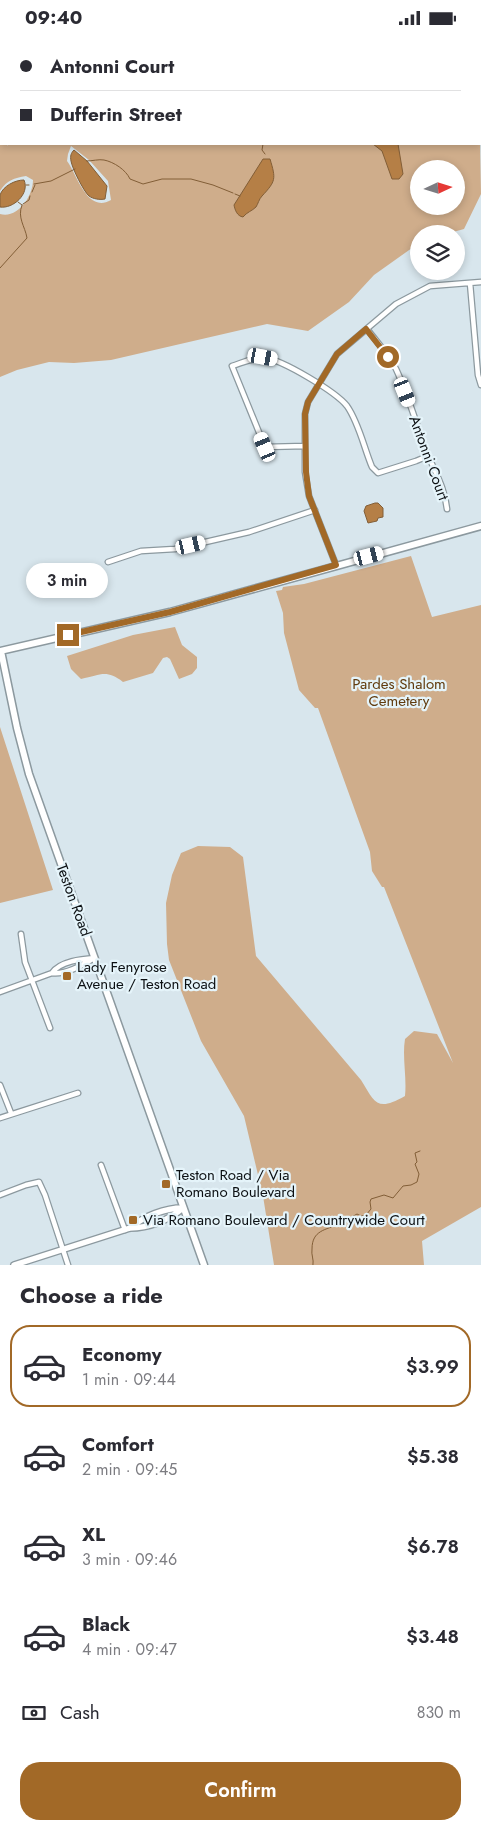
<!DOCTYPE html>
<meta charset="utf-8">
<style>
:root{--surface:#fff;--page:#f2f2f3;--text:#2b2b33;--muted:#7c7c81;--line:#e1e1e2;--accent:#a26927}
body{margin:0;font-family:Jost,sans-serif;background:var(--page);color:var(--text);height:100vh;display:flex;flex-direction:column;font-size:19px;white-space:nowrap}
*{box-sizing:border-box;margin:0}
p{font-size:16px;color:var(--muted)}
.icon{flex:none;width:28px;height:28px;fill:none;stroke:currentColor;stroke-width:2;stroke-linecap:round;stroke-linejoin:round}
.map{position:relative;height:1230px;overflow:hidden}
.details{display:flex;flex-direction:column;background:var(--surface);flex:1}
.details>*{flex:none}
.top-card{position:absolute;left:0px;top:0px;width:481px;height:110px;box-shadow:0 2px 8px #0003;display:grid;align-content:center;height:110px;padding:0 20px;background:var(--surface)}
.needle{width:32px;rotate:86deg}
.controls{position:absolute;left:410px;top:125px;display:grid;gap:10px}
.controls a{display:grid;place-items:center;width:55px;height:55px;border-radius:50%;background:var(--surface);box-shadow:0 2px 8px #0003;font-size:25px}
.end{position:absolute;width:22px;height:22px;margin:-11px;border:6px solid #a26927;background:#fff;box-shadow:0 0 0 2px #fff}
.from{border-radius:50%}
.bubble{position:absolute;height:35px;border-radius:18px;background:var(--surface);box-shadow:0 2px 8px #0003;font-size:16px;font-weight:600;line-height:35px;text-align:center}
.car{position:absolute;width:15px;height:30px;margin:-15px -8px;border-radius:6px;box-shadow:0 0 4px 1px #0007;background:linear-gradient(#fff 24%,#345 0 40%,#fff 0 76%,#345 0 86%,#fff 0)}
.top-card b{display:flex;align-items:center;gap:18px;height:48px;font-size:19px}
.top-card b+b{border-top:1px solid var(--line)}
.top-card i{width:12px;height:12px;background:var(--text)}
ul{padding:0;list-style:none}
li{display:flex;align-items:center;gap:15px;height:82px;margin:0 10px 8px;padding:0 10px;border:2px solid transparent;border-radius:20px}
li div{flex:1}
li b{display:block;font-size:19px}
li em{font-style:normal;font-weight:600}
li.current{border-color:var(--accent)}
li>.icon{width:45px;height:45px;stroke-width:1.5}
h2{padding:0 20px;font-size:22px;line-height:60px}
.pay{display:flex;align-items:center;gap:12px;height:55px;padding:0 20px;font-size:19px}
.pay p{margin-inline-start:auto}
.cta{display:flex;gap:10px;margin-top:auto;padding:10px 20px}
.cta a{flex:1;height:58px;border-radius:20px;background:var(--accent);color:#fff;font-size:20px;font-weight:600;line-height:58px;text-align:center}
.status{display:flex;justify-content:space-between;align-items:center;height:35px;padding:0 25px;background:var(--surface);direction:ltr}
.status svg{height:14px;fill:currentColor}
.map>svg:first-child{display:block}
</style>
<div class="status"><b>09:40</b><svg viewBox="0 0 49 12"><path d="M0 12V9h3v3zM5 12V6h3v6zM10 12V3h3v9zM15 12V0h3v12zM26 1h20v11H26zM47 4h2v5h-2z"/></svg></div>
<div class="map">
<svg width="481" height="1230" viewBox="0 0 481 1230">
<rect width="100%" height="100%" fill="#d8e6ed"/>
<path fill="#cfad8b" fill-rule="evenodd" d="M0 0H481L480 79V1H1V109H7V111L8 109H480V106L481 159 464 194 446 199H419V208L374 240 349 267 308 296 267 289 111 325 74 328 49 327 17 335 0 342V179C18 184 33 161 33 145L26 141C14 143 7 145 0 156ZM71 111 89 125 108 146 111 165C87 179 77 139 67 126L68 119ZM419 134H456V171H419Z
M411 521 432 582 481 570V1172L422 1206 424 1230H274L263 1161 244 1081 201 1006 169 925 167 909 166 868 172 840 181 818 198 811 230 812 243 822 256 921 361 1045C375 1068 377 1077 405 1061 407 1042 402 1022 405 1004L414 996 437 999 453 1028 384 852H382L372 836 370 817 318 673H315L299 655 284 598 283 578 276 556 282 555 283 552 304 549Z
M175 592 182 610 197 622V633L192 639 179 644 170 624 167 622 163 623 153 638 123 647C106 634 101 640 81 644L71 634 67 621 133 600Z
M0 692 53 855 0 868Z"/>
<path fill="#b57f46" stroke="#825e37" d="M373 109H398L403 139 399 144H392L382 116Z
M74 115 87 126 107 151 105 164C100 165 93 164 89 161 84 157 72 133 71 126 70 121 71 118 74 115Z
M263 124H270C276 144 276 146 262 161 259 164 258 169 256 172 252 176 247 177 243 182 237 181 235 175 234 170Z
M24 145C30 159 13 174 0 172 0 169 0 163 0 160 3 151 15 145 24 145Z
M375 468H378L383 473V482L378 483 377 486 368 488 364 476 366 471Z"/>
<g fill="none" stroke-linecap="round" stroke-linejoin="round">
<path stroke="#825e37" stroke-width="1" d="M363 1 373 0
M263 109 262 115 265 119
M87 126C92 126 99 124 104 125 114 127 126 135 130 144L143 149 162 144H191L213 150 233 158
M34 149 51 146 75 134
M26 150H29
M32 157 35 150
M235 159 240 161
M18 167 22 170
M23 169 29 165 30 161
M0 233 27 203C25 191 17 183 22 170
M313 1230C314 1224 311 1220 312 1214 312 1195 326 1195 339 1189 345 1186 351 1182 357 1179L361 1181 366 1180 371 1174 370 1167 371 1164 384 1160 393 1163 403 1151 411 1150 417 1147 419 1139 415 1129 417 1127 415 1118 420 1116"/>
<g stroke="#8c999f" stroke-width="7">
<path id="minor" d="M470 248 478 340 481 350
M367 294C377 307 389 320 396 334 409 362 417 392 428 420 436 439 445 454 447 474
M305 411 265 412 232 331C242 328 253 322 265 323 283 325 336 357 347 371 359 388 364 413 372 432L378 438 416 426 428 421
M108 527 141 516 175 514 249 497 315 475
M336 530 309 461 305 437V379L308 367 337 319 396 269 430 251 481 247
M21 899 25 927 50 993
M52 938C65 940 83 930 94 923
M0 957 52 938C60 926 82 924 95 923
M0 1050 11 1078
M0 1083 78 1058
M101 1130 125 1195
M0 1160 26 1150 39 1147 45 1160 68 1230"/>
</g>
<g stroke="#8c999f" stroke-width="8">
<path id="tertiary" d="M130 1193C144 1181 165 1173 183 1173
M14 1230 130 1193C149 1193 169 1185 183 1173"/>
</g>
<g stroke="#8c999f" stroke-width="9">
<path id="secondary" d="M0 616 170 577 481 491
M1 616 17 693 29 739 204 1230"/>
</g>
<use href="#minor" stroke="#fff" stroke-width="4.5"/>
<use href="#tertiary" stroke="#fff" stroke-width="5.5"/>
<use href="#secondary" stroke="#fff" stroke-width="6"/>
</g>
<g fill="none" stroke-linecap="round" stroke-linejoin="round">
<path stroke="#a26927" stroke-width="6" d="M68 600 170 577 336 530 309 461 306 437 305 379 308 367 337 319 366 294 388 322"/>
</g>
<g fill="#a26927" stroke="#e5f4fa" stroke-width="2">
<rect x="62" y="936" width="10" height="10" rx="2.5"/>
<rect x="161" y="1144" width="10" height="10" rx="2.5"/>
<rect x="128" y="1180" width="10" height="10" rx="2.5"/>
</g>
<g text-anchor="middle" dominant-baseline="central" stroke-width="4.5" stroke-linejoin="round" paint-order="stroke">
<g font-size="15" fill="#0c1013" stroke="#e5f4fa">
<text transform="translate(429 423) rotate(70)">Antonni Court</text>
<text transform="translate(74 865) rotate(70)">Teston Road</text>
</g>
<g font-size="15" fill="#613b0e" stroke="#e5f4fa">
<text x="399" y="649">Pardes Shalom<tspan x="399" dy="17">Cemetery</tspan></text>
</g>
<g font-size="15" fill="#0c1013" stroke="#e5f4fa" text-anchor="start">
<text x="77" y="932">Lady Fenyrose<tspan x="77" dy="17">Avenue / Teston Road</tspan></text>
<text x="176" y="1140">Teston Road / Via<tspan x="176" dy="17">Romano Boulevard</tspan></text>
<text x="143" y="1185">Via Romano Boulevard / Countrywide Court</text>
</g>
</g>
</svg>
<div class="controls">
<a><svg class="needle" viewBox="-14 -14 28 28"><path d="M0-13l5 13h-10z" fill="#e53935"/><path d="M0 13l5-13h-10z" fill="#7c7c81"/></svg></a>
<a><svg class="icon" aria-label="layers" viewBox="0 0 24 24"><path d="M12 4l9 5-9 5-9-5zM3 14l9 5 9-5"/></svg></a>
</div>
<i class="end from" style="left:388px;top:322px"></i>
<i class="end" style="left:68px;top:600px"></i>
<div class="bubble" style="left:26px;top:528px;width:82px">3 min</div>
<i class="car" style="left:263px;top:322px;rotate:100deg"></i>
<i class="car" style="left:405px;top:357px;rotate:158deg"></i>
<i class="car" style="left:265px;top:412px;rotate:337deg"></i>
<i class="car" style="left:191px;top:510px;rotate:77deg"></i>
<i class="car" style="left:369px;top:521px;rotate:76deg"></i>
<div class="top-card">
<b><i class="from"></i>Antonni Court</b>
<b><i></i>Dufferin Street</b>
</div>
</div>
<section class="details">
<h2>Choose a ride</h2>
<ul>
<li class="current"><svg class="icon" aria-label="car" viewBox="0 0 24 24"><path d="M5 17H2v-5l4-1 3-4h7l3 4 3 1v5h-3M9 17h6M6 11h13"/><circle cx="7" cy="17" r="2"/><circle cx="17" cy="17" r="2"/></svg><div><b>Economy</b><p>1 min · 09:44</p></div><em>$3.99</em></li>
<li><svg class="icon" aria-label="car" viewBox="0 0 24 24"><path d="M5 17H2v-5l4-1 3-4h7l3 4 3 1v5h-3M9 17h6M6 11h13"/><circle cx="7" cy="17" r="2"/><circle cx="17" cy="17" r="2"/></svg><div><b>Comfort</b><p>2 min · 09:45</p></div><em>$5.38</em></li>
<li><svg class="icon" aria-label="car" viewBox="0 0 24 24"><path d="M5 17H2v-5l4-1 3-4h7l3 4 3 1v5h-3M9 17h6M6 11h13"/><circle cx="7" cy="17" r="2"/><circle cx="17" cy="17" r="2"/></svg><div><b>XL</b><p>3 min · 09:46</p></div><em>$6.78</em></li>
<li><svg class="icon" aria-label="car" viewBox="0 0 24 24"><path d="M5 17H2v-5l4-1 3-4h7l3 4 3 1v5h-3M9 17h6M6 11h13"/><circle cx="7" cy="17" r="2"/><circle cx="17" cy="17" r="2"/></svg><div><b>Black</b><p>4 min · 09:47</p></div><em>$3.48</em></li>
</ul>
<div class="pay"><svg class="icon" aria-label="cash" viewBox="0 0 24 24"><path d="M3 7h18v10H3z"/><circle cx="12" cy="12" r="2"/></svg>Cash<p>830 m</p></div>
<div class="cta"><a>Confirm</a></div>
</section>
